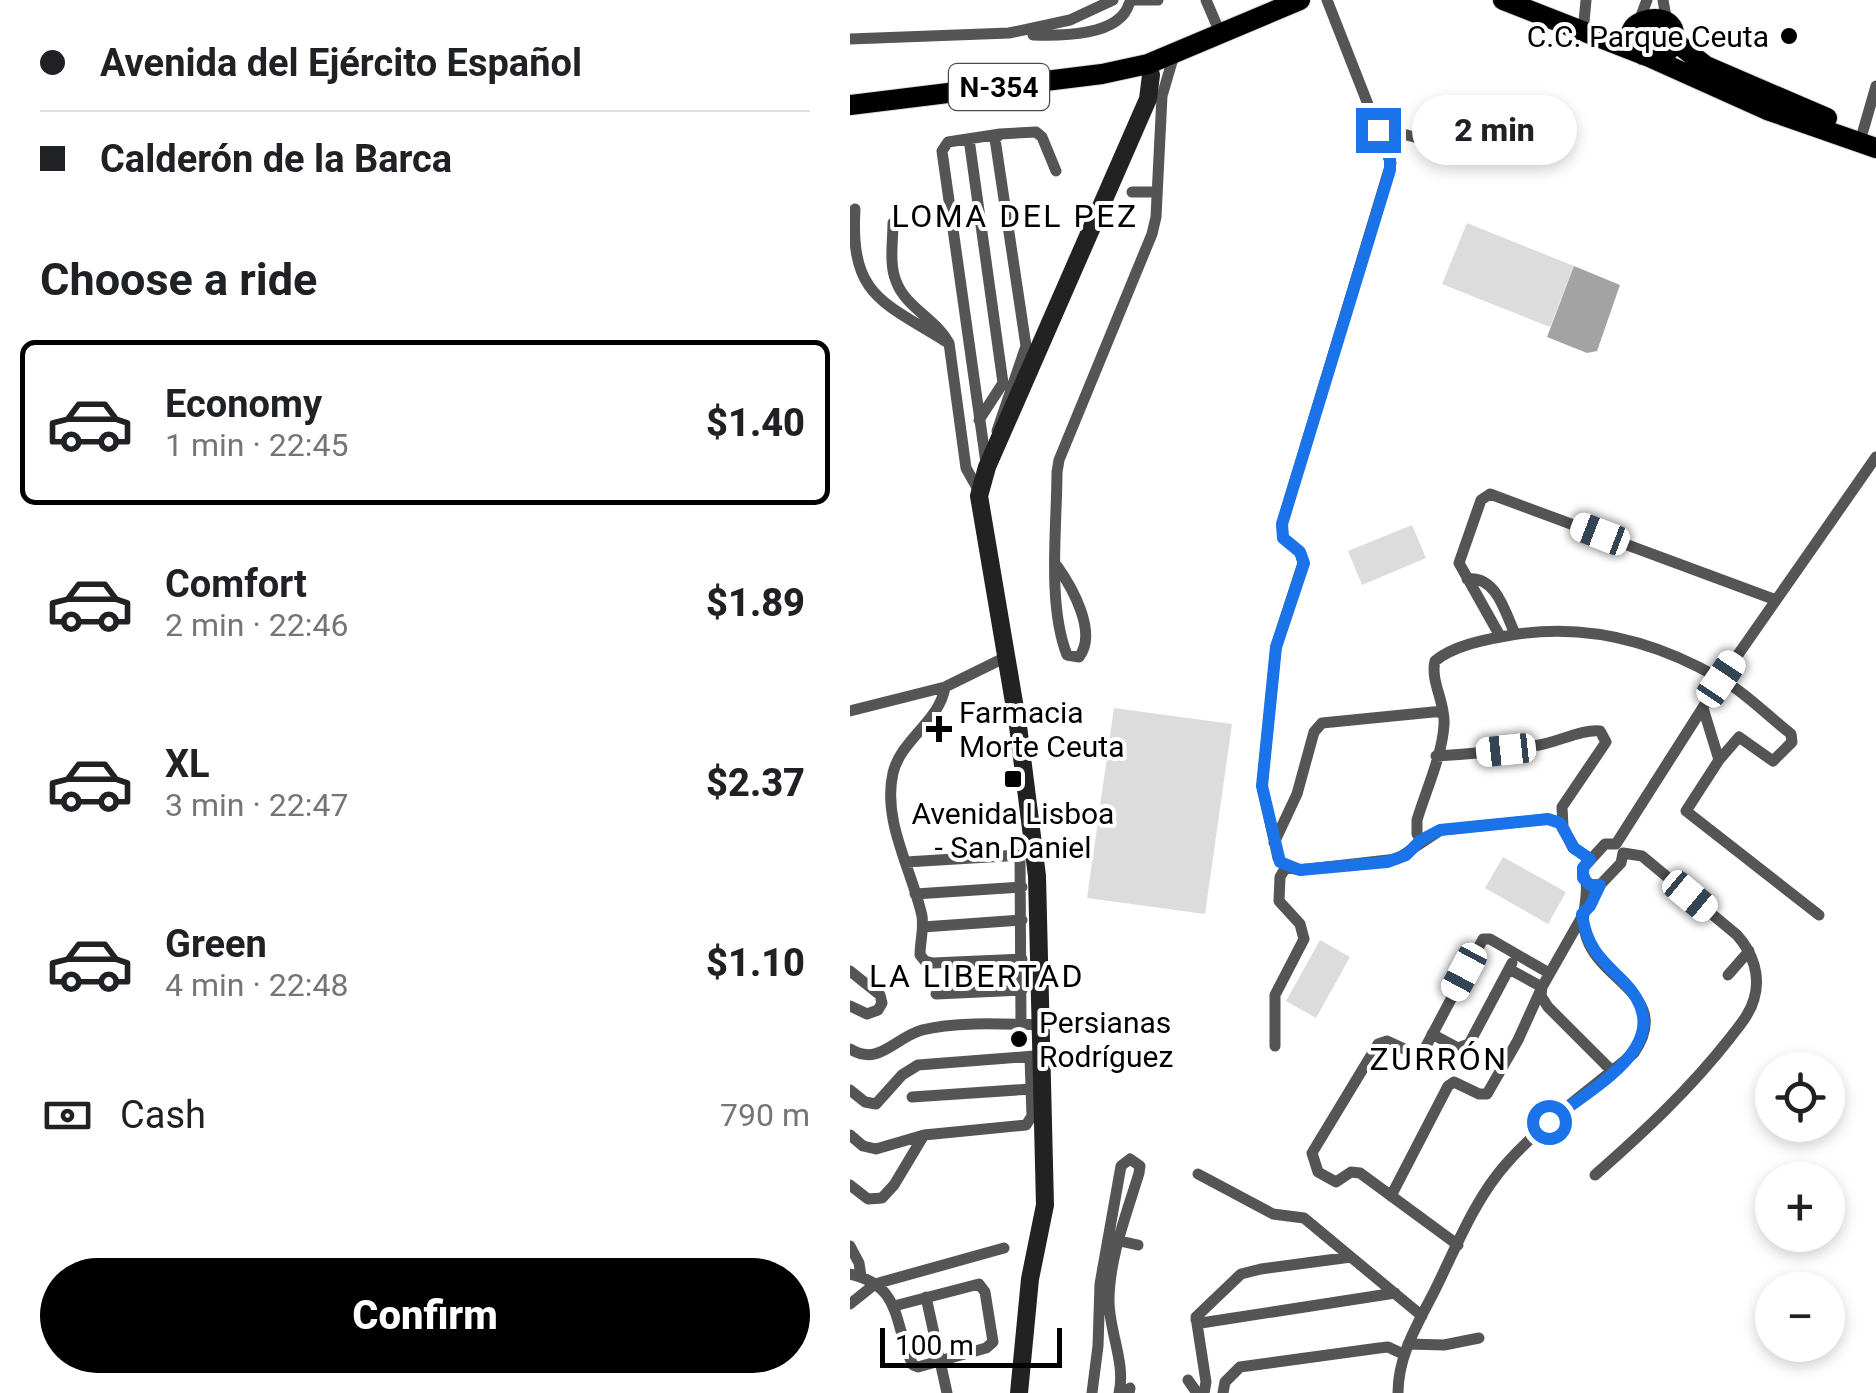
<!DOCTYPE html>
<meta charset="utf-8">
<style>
:root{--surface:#fff;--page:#f6f6f6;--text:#202124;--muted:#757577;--line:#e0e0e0;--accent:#000}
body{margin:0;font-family:Roboto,sans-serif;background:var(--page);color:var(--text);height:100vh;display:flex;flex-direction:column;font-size:38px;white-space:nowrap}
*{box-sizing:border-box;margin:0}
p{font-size:32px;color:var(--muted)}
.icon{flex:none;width:55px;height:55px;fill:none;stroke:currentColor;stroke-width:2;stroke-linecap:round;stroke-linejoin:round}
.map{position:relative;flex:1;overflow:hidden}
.details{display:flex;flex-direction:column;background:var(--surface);width:850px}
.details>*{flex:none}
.banner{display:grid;align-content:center;height:220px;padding:0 40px;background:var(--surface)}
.tools{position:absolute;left:905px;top:1052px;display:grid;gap:20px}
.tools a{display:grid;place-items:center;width:90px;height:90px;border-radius:50%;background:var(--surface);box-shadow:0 5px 15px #0003;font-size:50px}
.scale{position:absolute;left:30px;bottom:25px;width:182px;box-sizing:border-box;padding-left:10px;border:5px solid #000;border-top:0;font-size:28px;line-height:35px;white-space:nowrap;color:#000;-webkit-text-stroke:8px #fff;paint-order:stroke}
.end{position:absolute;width:45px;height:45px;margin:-22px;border:12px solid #1a73e8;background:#fff;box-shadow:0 0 0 5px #fff}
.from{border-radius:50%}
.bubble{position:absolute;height:70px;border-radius:35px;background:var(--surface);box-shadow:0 5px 15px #0003;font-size:32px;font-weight:800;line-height:70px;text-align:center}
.car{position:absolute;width:30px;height:60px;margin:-30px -15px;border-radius:12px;box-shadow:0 0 8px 2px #0007;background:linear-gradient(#fff 24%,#345 0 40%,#fff 0 76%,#345 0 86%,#fff 0)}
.banner b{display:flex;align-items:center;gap:35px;height:95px;font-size:38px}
.banner b+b{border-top:2px solid var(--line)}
.banner i{width:25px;height:25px;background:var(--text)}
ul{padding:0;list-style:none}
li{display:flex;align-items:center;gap:30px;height:165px;margin:0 20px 15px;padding:0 20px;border:5px solid transparent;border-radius:15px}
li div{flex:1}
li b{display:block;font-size:38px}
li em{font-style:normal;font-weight:800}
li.current{border-color:var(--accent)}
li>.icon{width:90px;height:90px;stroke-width:1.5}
h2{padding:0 40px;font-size:45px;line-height:120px}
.pay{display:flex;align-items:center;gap:25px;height:110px;padding:0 40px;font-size:38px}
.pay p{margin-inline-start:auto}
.primary-button{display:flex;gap:20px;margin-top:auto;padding:20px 40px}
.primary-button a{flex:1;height:115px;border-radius:60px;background:var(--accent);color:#fff;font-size:40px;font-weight:800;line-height:115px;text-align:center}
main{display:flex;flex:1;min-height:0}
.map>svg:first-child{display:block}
</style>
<main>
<section class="details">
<div class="banner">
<b><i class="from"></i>Avenida del Ejército Español</b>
<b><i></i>Calderón de la Barca</b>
</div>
<h2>Choose a ride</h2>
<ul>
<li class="current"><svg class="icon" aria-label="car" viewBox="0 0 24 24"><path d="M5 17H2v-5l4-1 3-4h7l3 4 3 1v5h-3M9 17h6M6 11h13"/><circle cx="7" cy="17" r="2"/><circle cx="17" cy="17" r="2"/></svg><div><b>Economy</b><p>1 min · 22:45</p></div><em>$1.40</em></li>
<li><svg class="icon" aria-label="car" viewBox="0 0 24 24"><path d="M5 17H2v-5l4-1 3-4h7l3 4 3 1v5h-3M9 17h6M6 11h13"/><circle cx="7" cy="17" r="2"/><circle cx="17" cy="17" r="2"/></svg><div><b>Comfort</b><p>2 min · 22:46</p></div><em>$1.89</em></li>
<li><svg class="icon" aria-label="car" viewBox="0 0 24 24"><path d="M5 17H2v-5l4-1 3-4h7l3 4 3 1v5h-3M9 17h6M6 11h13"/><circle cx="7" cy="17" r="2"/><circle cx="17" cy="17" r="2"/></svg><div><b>XL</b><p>3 min · 22:47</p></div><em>$2.37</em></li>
<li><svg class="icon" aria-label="car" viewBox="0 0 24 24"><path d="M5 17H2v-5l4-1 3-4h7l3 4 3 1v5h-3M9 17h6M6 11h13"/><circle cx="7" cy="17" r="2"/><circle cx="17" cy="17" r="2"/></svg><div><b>Green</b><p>4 min · 22:48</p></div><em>$1.10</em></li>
</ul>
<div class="pay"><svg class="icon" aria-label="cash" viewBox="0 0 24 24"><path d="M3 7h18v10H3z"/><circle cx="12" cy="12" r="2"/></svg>Cash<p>790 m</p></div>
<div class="primary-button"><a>Confirm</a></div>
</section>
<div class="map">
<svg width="1026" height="1393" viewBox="0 0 1026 1393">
<rect width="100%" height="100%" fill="#fff"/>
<path fill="#dcdcdc" d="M617 223 724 266 700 327 592 284Z
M562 525 576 558 512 585 498 551Z
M264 708 382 724 355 914 237 898Z
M653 857 716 892 698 924 635 888Z
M470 940 500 957 466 1018 436 1001Z"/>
<path fill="#a3a3a3" d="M724 266 770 285 747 351 737 353 697 337Z"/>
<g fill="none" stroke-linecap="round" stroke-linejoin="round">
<g stroke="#dbdbdb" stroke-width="22">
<path id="highway" d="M653 0 799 57 917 110 1026 148
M823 40 856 66 977 118
M793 55C747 17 846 0 819 50
M0 105 252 74 298 64 450 0"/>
</g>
<path stroke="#555" stroke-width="11" d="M286 0H308
M356 0 371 35
M477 0 541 163 432 524 433 538 450 552 453 563 426 647 412 786 428 858 436 867 450 870 547 859 591 830 698 819 711 823 723 848 740 859
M813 0 817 23
M789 21 797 0
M733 33 736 0
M183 35C212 36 269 36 279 4
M0 39 159 33 220 20 263 0
M1013 131 1026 86
M553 134 590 144
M119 139 153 383 129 420
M282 192H307
M5 209C0 295 31 301 95 341
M43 223C43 241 39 264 46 281 55 307 86 319 99 343L116 468 130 493
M147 431 176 346 145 139 150 134 186 132 192 137 206 171
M136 463 92 151 98 142 150 134
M207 566C222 587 248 633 229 657L217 655C197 604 207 526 207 472L209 460 302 234 306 217 312 96 324 55
M617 579C646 575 655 612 665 634
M650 636 609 563 631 500 640 494 926 600
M95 687C90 721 51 739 43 773 32 821 62 870 72 916 74 930 70 942 70 955L75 961 83 963 172 959
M853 708 869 760
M0 711 95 687 156 657
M586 756C621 754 655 751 689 745 708 742 732 729 750 731L756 742 712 807 713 826
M571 840 567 834V820C576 790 592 756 594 725 596 703 580 682 585 661 603 646 633 640 656 636 731 622 803 640 869 678 895 692 918 716 941 734L942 742 923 761 889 737 869 760 836 811 969 915
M424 843 447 794 464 732 472 723 593 711
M766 844 871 679 1026 457
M56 862 170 855
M65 894 172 887
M73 927 172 920
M0 971 30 995 32 1003 28 1010 17 1014 0 1006
M878 975 899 951
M86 994 172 990
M171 1025 170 855 185 854
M582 1034 608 1048 619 1044 662 963
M425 1046V995L454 939 450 924 429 901 430 877 436 867
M0 1049C29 1067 44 1038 72 1030 105 1021 157 1024 192 1025
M762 1071 698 1007 691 996 692 987 750 885 771 863 773 853
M0 1090 15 1102 26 1104 52 1075 68 1065 184 1056
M62 1097 181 1089
M0 1135 13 1146 26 1149 74 1135 176 1125 182 1116 180 1057
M348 1174 423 1214 454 1218 572 1316
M745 1175C794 1132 840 1089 880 1038 889 1026 900 1014 904 999 911 976 903 953 887 935L792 856 773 853
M0 1185 18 1199 32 1198 44 1185 74 1135
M541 1196 598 1086 604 1082 629 1094H637L668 1040 692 987 659 969
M270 1241 288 1245
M608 1245 510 1173 501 1172 486 1182 468 1172 462 1153 528 1044 537 1041 563 1053 574 1050 633 939H640L699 973
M0 1246 9 1263 11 1276
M0 1274C54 1286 43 1326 63 1365L68 1367 136 1348 143 1342 135 1292 129 1284 44 1306
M76 1297 97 1393
M0 1304 25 1284 154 1248
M346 1320 351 1323 545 1293
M558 1344 594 1345 629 1338
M338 1380 347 1393
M242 1393 248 1346 250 1284 271 1166 280 1159 290 1166 289 1173C277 1213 259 1258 259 1301 259 1331 276 1364 269 1393
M279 1393 280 1388
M354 1393 356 1382 346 1317 391 1274 411 1269 501 1257
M373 1393 375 1382 390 1367 529 1348 538 1347 553 1354
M548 1393C548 1356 567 1325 584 1292 605 1250 624 1200 656 1164 693 1122 741 1089 784 1053 821 999 757 983 739 944 727 917 739 904 736 882 735 877 732 873 733 868L755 844H766"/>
<path stroke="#222" stroke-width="18" d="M169 1393 180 1279 195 1205 187 876 168 726 129 496 137 467 298 99 301 75 298 64"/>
<use href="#highway" stroke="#000" stroke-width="20"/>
</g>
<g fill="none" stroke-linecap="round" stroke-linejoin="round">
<path stroke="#1a73e8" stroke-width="12" d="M528 130 540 160V170L432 524 433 538 450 552 454 563 426 647 412 786 430 862 450 870 537 862 556 855 571 840 590 830 698 819 710 823 724 848 740 859 733 868V878L740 885H750L740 906 732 914C736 945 749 958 771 979 836 1042 744 1085 699 1122"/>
</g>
<g fill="#000" stroke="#fff" stroke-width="4">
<circle cx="939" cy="36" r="10"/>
<path d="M84 714h10v10h10v10h-10v10h-10v-10h-10v-10h10z"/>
<rect x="153" y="769" width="20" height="20" rx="5"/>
<circle cx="169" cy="1039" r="10"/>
</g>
<g text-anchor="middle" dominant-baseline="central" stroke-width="8" stroke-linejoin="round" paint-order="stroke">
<rect fill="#fff" stroke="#4c4c4c" stroke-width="2.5" x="99" y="64" width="100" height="46" rx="8"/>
<g font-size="28" font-weight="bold" fill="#000">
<text x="149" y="87">N-354</text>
</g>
<g font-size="30" fill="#000" stroke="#fff" text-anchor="start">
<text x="919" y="36" text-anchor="end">C.C. Parque Ceuta</text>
<text x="109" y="712">Farmacia<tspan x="109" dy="34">Morte Ceuta</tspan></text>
<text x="163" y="813" text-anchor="middle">Avenida Lisboa<tspan x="163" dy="34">- San Daniel</tspan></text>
<text x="189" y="1022">Persianas<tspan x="189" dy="34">Rodríguez</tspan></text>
</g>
<g font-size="32" letter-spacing="2.5" fill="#000" stroke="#fff">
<text x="165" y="216">LOMA DEL PEZ</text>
<text x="127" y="976">LA LIBERTAD</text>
<text x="589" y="1059">ZURRÓN</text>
</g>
</g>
</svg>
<div class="tools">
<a><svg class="icon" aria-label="locate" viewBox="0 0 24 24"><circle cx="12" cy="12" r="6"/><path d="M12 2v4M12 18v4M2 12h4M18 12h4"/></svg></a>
<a>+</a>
<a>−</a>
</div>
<div class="scale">100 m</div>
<i class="end from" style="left:699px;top:1122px"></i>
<i class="end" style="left:528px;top:130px"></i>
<div class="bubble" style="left:562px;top:95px;width:165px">2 min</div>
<i class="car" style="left:750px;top:534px;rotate:291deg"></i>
<i class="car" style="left:871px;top:679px;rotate:34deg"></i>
<i class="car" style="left:656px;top:750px;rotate:264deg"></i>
<i class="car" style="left:840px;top:896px;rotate:130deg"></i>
<i class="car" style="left:614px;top:972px;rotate:208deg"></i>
</div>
</main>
